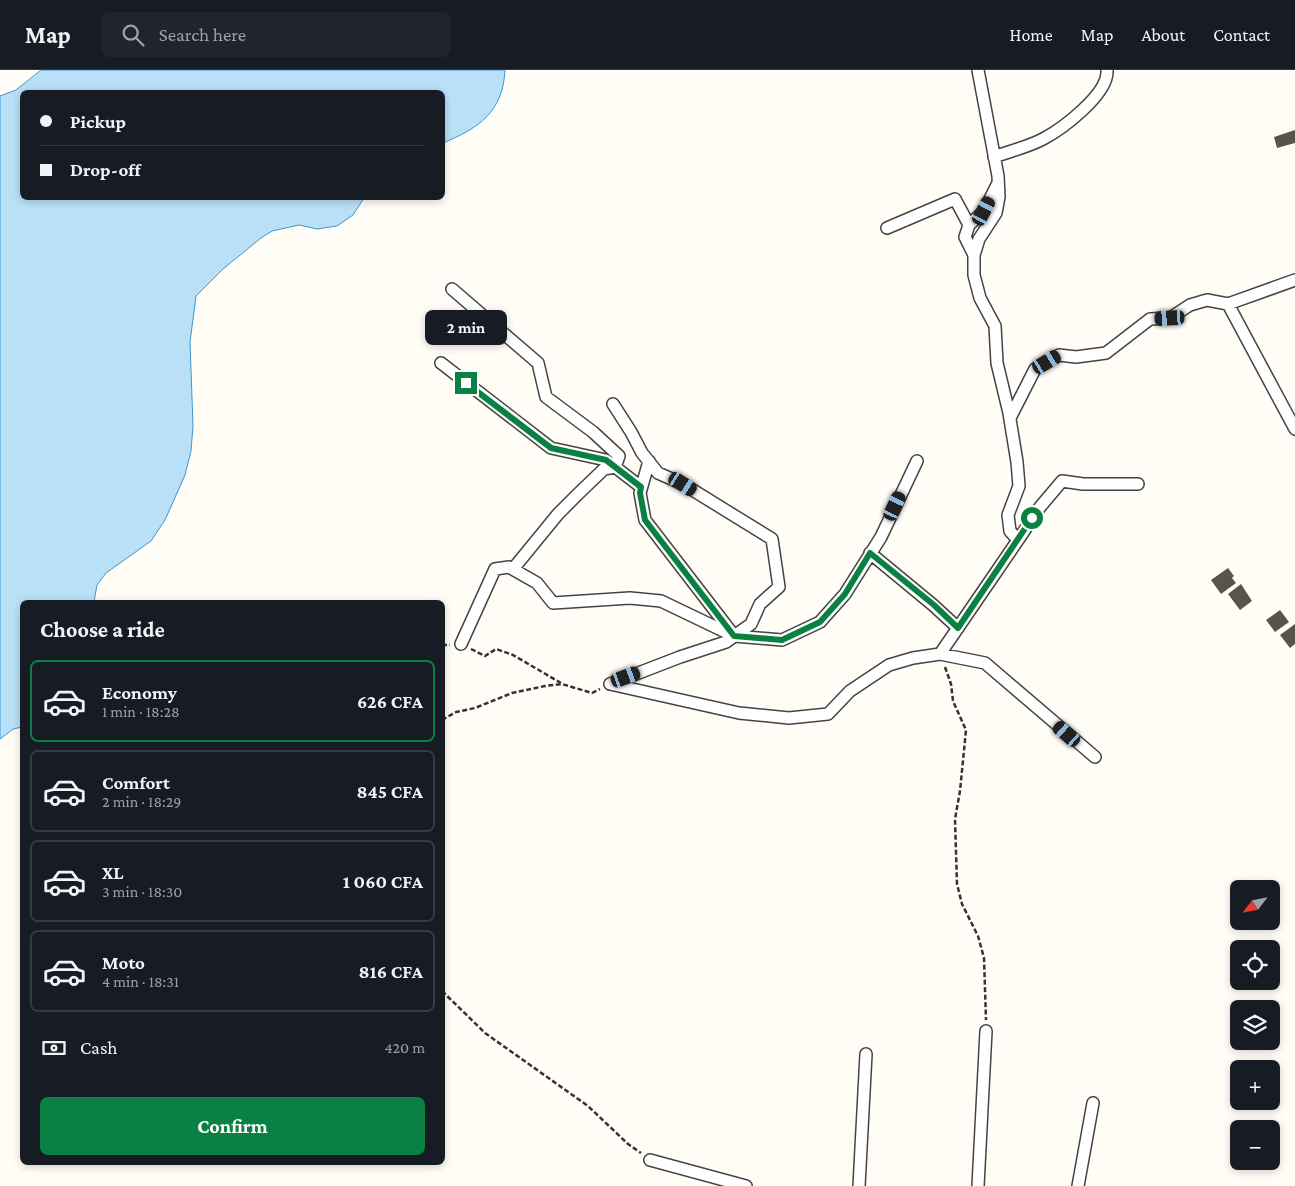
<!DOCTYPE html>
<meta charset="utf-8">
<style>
:root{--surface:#171b24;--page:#20242c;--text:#f1f3f6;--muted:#9ea1a6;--line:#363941;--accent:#0b8043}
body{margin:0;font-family:"Crimson Pro",serif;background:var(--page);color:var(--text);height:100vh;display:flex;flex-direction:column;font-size:19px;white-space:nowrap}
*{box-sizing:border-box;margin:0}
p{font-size:16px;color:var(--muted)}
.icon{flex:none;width:28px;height:28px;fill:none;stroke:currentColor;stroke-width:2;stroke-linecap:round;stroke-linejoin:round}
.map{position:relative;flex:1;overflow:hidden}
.side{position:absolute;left:20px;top:530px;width:425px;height:565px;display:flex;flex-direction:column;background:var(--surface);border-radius:8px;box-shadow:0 2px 8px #0003}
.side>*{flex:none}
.guide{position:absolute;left:20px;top:20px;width:425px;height:110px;border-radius:8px;box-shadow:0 2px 8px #0003;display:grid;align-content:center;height:110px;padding:0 20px;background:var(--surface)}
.needle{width:32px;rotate:238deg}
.buttons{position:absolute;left:1230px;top:810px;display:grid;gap:10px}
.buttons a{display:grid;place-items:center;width:50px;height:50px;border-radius:8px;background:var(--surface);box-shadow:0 2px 8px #0003;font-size:25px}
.end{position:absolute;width:22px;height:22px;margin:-11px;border:6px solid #0b8043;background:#fff;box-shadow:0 0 0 2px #fff}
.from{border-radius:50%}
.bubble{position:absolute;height:35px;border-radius:8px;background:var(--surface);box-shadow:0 2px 8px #0003;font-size:16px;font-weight:700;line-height:35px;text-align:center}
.car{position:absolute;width:15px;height:30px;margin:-15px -8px;border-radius:6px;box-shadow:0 0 4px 1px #0007;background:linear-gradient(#222 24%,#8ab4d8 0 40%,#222 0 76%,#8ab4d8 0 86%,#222 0)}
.guide b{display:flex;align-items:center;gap:18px;height:48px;font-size:19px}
.guide b+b{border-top:1px solid var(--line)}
.guide i{width:12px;height:12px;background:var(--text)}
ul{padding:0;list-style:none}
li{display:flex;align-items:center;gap:15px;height:82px;margin:0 10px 8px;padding:0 10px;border:2px solid var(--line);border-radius:8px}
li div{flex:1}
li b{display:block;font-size:19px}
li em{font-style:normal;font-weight:700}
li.active{border-color:var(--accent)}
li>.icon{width:45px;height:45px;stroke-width:1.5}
h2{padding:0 20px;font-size:22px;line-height:60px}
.pay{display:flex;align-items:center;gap:12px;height:55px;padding:0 20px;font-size:19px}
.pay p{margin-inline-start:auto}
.cta{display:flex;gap:10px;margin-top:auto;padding:10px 20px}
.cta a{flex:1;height:58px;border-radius:8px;background:var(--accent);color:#fff;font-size:20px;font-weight:700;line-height:58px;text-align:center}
header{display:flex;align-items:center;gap:30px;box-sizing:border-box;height:70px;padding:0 25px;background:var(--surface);border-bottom:1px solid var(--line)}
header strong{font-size:24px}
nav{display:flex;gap:28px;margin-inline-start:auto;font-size:18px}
.search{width:350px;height:45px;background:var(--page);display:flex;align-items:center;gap:12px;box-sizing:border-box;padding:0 18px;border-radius:8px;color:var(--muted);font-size:19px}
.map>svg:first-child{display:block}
</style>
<header>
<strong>Map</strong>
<div class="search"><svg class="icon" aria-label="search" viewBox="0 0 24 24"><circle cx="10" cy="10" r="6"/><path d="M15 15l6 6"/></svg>Search here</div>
<nav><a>Home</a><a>Map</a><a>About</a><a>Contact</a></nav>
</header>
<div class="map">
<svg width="1295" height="1116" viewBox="0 0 1295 1116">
<rect width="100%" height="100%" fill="#fffdf5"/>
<path fill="#b9e0f7" stroke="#3f96cf" d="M41 0H505C503 42 479 58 443 73L442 22H22V128H364L353 145 337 156 317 159 299 155 272 161 261 168 223 199 196 226 190 272 193 356 191 381 185 405 165 450 151 471 106 503 97 515 94 532H22V657L13 659 0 669V26L16 20Z"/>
<path fill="#5a524d" d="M1295 60V73L1277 78 1274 67Z
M1228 498 1234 506 1232 508 1236 513 1221 524 1211 510Z
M1241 514 1252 531 1240 540 1228 524Z
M1280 540 1289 552 1275 562 1266 550Z
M1295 554V574L1290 578 1280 565Z"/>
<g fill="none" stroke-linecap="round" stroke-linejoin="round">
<g stroke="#444" stroke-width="14">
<path id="street" d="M994 87C1010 81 1028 77 1043 69 1062 59 1109 24 1107 0
M887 158 955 129 969 155
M974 185 965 167 969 155 984 141 998 113
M452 219 538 293 546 327 593 362 619 386 615 397 604 399 579 423 558 444 513 499
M1228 234 1295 359
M441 293 551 378 606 390 641 417
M1010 348 1035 299 1059 285 1076 287 1106 283 1150 249 1170 248 1190 235 1207 230 1228 234 1295 210
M649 391 640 423 645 450 732 563
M1018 470 1040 437 1062 411 1083 414H1138
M870 483 933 535 958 558
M461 574 495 499 509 497 537 513 553 533 630 528 661 531 734 566 782 570 820 552 845 524 881 467 917 391
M940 584 1018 470 1010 461 1008 445 1019 416 1017 392 1009 343 997 293 995 256 980 228 974 205V185L979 169 996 143 999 127 998 106 978 0
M610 614 739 643 789 648 828 644 850 621 889 595 913 588 940 584 985 593 1095 687
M610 614 680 587 726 572 751 554 760 534 779 517 772 469 683 414 658 403 642 383 631 362 613 334
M650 1090 746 1116
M859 1116 866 984
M978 1116 986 961
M1078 1116 1093 1033"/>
</g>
<path stroke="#333" stroke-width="2.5" stroke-dasharray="5 2.5" stroke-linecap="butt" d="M442 575H450
M471 579 485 586 496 579 513 585 561 613
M945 597 951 614 953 631 966 660 960 721 955 749 957 814 962 834 978 866 984 888 986 950
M442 650 456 642 475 638 512 623 545 616 562 614 592 623 600 619
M442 921 485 963 588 1036 628 1074 641 1083"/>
<use href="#street" stroke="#fff" stroke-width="11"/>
</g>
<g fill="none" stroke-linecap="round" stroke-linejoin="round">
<path stroke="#0b8043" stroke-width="6" d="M466 313 551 378 606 390 641 417 640 423 645 450 734 566 782 570 820 552 845 524 870 483 934 535 958 558 1032 448"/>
</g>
</svg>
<div class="buttons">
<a><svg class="needle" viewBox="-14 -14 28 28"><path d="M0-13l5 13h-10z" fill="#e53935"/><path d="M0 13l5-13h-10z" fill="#9ea1a6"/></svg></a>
<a><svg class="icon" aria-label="locate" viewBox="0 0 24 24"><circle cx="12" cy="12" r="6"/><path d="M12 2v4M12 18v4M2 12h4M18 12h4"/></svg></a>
<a><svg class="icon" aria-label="layers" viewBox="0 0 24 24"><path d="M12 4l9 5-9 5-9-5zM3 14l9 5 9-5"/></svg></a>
<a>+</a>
<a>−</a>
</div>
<i class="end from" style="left:1032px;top:448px"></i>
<i class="end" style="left:466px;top:313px"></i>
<div class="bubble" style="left:425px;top:240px;width:82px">2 min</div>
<i class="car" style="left:984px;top:141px;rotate:28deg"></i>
<i class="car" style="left:1170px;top:248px;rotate:267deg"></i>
<i class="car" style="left:1047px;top:292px;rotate:59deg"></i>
<i class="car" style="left:683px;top:414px;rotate:122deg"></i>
<i class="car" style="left:895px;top:436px;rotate:25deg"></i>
<i class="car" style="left:626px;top:607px;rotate:70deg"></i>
<i class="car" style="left:1067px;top:664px;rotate:311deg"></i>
<div class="guide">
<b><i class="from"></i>Pickup</b>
<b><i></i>Drop-off</b>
</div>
<section class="side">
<h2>Choose a ride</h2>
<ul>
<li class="active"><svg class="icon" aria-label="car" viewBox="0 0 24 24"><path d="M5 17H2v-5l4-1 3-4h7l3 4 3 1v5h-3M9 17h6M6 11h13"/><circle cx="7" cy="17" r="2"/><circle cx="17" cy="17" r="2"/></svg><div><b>Economy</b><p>1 min · 18:28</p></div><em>626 CFA</em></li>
<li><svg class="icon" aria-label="car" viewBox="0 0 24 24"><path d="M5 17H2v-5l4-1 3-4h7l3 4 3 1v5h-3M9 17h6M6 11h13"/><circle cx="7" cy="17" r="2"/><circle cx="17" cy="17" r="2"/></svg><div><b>Comfort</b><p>2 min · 18:29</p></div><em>845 CFA</em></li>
<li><svg class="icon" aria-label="car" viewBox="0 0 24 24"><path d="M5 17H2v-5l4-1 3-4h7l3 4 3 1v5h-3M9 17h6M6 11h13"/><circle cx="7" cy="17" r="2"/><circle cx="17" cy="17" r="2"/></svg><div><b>XL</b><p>3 min · 18:30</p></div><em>1 060 CFA</em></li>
<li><svg class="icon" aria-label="car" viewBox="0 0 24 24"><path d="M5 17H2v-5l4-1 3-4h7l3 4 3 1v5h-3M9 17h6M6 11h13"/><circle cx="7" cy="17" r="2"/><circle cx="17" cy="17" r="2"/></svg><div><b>Moto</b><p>4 min · 18:31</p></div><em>816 CFA</em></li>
</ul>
<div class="pay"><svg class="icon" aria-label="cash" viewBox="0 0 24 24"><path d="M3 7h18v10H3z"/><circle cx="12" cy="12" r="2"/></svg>Cash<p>420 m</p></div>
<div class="cta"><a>Confirm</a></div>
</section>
</div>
